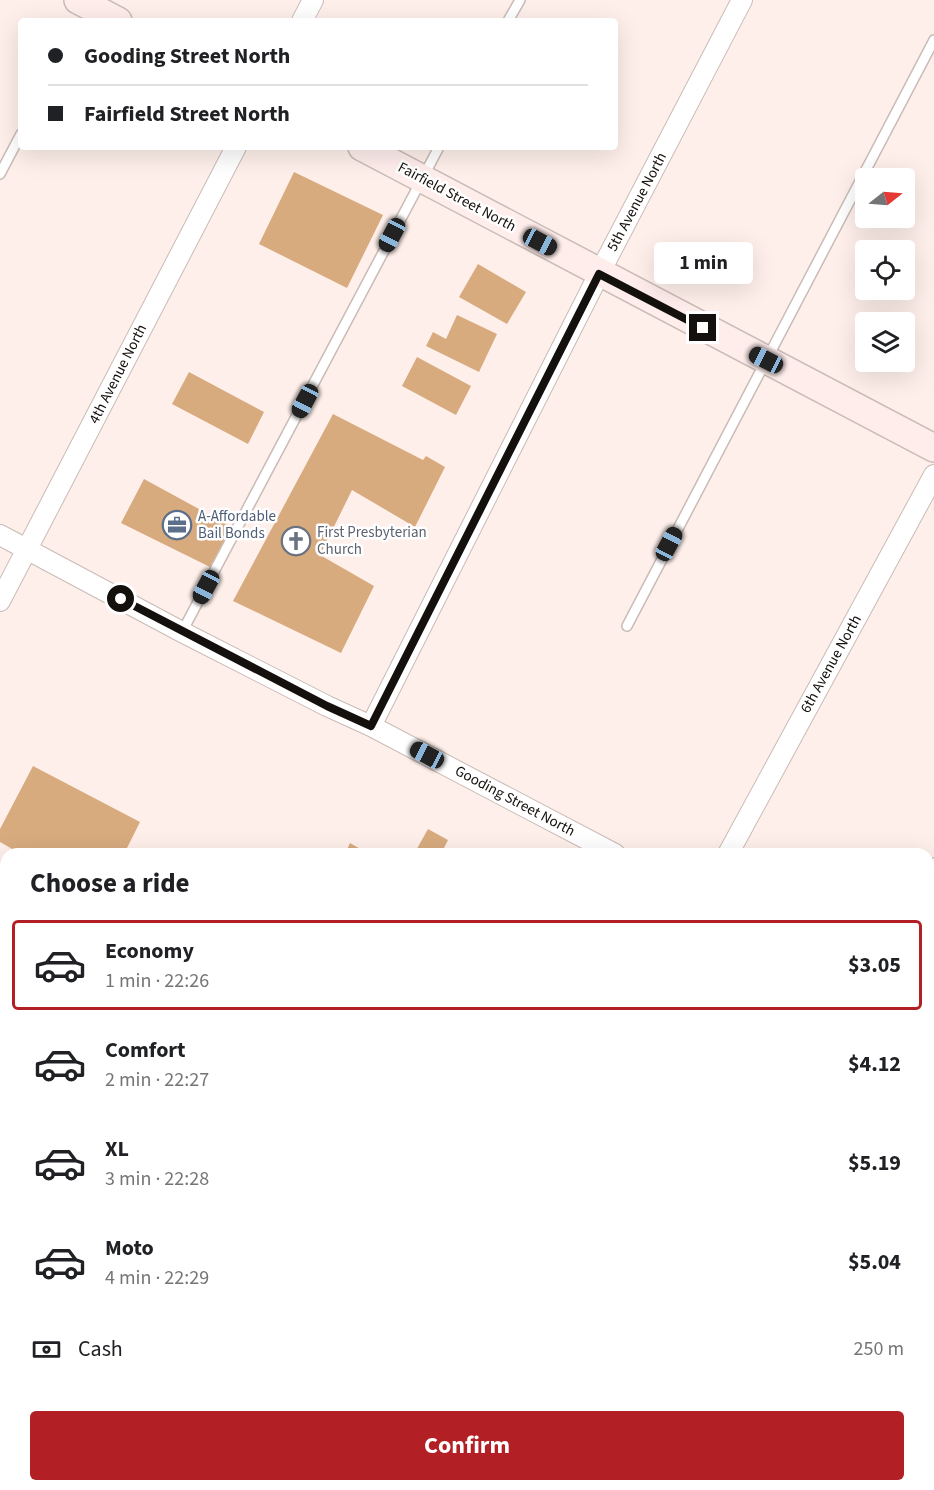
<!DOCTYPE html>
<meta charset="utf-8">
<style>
:root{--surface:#fff;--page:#f2f2f2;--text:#202124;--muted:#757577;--line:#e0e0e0;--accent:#b22026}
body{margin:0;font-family:"Source Sans 3",sans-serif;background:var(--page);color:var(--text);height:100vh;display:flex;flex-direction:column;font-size:22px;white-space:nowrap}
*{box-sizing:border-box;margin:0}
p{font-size:20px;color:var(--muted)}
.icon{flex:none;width:33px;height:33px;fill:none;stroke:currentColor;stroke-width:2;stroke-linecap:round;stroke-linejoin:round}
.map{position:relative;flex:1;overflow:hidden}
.sheet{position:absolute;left:0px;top:848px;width:934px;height:644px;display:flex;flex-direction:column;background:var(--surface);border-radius:18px 18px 0 0;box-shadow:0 6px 24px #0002}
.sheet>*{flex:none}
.banner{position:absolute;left:18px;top:18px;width:600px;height:132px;border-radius:6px;box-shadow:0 6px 24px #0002;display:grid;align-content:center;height:132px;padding:0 30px;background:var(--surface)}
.needle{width:39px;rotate:73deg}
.buttons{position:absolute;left:855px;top:168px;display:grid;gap:12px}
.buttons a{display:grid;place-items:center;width:60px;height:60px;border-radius:6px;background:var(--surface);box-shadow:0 6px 24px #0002;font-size:30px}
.end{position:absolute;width:27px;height:27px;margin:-14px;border:8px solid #14100e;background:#fff;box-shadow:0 0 0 3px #fff}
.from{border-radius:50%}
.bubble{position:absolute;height:42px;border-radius:6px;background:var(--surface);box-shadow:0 6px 24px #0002;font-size:20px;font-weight:700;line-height:42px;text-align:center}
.car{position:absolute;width:18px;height:36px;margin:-18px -9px;border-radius:8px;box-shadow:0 0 4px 2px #0007;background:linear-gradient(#222 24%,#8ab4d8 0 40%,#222 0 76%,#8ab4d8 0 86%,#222 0)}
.banner b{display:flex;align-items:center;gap:21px;height:57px;font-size:22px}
.banner b+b{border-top:2px solid var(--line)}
.banner i{width:15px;height:15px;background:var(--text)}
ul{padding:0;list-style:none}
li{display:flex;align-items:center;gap:18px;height:90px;margin:0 12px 9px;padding:0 18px;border:3px solid transparent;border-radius:6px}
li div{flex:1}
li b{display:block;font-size:22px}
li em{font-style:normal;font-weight:700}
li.current{border-color:var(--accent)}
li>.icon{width:54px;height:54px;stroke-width:1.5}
h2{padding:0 30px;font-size:27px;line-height:72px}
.pay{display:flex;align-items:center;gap:15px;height:66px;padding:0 30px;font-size:22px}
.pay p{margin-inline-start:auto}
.button{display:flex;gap:12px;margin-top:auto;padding:12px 30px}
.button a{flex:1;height:69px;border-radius:6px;background:var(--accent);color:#fff;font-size:24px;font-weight:700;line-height:69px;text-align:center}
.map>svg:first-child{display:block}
</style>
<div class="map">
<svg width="934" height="1490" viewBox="0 0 934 1490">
<rect width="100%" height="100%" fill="#feefea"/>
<path fill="#c8eed3" d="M0 1167 6 1170V1485H345L342 1490H0Z"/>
<path fill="#d8ab7f" d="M294 172 383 215 347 288 259 244Z
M478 264 526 292 507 324 459 297Z
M457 315 497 334 479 372 426 346 433 332 446 339Z
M417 357 471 386 456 415 402 386Z
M189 372 264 412 248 444 172 404Z
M333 414 423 460 426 456 445 467 415 527 352 490 320 555 374 586 341 653 233 601Z
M144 479 232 527 210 567 121 523Z
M33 766 140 822 124 854H21L0 842V829Z
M428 829 448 840 441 854H414Z
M350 843 369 854H345Z
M934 1441V1490H915L910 1488 911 1485H928V1452Z
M466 1485H568L578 1490H463Z"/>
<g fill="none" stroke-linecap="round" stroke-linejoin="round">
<g stroke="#c9bbb6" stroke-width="12">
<path id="lane" d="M508 21 520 0
M0 174 21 134
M627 626 934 40
M182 632 439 147
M928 873 934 863"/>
</g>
<g stroke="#c9bbb6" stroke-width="22">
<path id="street" d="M302 21 313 0
M0 535 182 632 327 706 371 726 615 854
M0 601 236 147
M371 726 599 274 742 0
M728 854 934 475
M928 1021 934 1024
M928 1293 934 1282
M399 1490 401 1485
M823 1490 825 1485"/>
</g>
<g stroke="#c9bbb6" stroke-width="30">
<path id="secondary" d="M78 0 118 21
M362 147 934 448"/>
</g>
<g stroke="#aa847f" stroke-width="33">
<path id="primary" d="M0 1118 6 1121
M699 1485 708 1490"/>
</g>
<path stroke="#a09591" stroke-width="4" stroke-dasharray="1.5 4.5" stroke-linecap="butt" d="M0 892H6
M0 1345 6 1320
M0 1394 6 1406
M0 1480 6 1470
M46 1485 49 1490"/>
<use href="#lane" stroke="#fff" stroke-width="9"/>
<use href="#street" stroke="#fff" stroke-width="20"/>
<use href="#secondary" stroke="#feedeb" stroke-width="27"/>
<use href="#primary" stroke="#fcdbd7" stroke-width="30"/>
</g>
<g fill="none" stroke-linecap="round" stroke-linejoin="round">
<path stroke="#14100e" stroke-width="8" d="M121 599 327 706 371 726 599 274 703 328"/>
</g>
<defs>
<g id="office-ring" transform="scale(1.5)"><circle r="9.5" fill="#fff" stroke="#5c6f8a" stroke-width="1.5"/><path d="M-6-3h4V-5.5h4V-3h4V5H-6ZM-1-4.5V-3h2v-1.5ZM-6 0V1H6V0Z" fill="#5c6f8a"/></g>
<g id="church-ring" transform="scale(1.5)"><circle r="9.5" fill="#fff" stroke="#6b7280" stroke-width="1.5"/><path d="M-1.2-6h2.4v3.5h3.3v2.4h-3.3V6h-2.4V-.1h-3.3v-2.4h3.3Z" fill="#6b7280"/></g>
</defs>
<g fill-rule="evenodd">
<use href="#office-ring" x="177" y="525"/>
<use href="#church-ring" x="296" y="541"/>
</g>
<g text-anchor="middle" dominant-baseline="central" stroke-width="5" stroke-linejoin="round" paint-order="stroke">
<g font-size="15" fill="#14100e" stroke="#fff">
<text transform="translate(457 197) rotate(28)">Fairfield Street North</text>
<text transform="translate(637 202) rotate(-62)">5th Avenue North</text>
<text transform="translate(118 374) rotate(-63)">4th Avenue North</text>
<text transform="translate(831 664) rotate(-61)">6th Avenue North</text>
<text transform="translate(515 801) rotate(28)">Gooding Street North</text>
</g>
<g font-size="15" fill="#4e5e75" stroke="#fff" text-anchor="start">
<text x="198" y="516">A-Affordable<tspan x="198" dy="17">Bail Bonds</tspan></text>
</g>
<g font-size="15" fill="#5b616d" stroke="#fff" text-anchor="start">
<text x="317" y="532">First Presbyterian<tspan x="317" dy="17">Church</tspan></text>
</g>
</g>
</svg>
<div class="buttons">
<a><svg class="needle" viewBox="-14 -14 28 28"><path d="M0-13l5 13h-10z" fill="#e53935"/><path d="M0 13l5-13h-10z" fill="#757577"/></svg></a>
<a><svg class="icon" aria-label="locate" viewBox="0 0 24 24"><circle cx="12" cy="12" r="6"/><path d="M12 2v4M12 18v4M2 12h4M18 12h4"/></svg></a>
<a><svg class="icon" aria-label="layers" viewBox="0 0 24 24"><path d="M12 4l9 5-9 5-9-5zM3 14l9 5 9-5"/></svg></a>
</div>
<i class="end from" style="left:121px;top:599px"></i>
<i class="end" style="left:703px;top:328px"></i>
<div class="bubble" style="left:654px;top:242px;width:99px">1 min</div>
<i class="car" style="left:392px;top:235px;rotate:208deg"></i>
<i class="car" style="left:540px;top:242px;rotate:118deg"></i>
<i class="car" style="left:766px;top:360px;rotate:297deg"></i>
<i class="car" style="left:305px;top:401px;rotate:208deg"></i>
<i class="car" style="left:669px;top:544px;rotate:28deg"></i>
<i class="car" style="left:206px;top:587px;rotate:208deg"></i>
<i class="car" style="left:427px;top:755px;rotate:298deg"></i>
<div class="banner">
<b><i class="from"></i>Gooding Street North</b>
<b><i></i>Fairfield Street North</b>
</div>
<section class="sheet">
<h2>Choose a ride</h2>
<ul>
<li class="current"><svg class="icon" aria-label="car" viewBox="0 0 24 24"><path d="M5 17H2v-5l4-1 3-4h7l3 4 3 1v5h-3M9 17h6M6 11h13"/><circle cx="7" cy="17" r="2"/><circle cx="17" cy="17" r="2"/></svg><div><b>Economy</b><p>1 min · 22:26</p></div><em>$3.05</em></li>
<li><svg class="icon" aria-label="car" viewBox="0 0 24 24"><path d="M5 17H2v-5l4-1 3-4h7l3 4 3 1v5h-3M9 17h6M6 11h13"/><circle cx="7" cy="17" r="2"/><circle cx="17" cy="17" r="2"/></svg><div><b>Comfort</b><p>2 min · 22:27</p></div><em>$4.12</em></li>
<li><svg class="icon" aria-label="car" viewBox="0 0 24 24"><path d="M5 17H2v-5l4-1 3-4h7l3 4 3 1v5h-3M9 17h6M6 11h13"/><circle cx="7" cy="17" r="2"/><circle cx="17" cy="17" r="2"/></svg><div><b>XL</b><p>3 min · 22:28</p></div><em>$5.19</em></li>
<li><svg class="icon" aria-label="car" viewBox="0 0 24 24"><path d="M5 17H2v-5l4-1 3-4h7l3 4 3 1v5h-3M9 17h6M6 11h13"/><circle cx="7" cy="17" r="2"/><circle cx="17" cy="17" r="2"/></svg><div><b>Moto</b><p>4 min · 22:29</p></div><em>$5.04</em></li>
</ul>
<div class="pay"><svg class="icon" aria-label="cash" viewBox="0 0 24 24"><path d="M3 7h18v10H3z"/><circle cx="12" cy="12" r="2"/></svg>Cash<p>250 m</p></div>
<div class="button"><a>Confirm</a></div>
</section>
</div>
